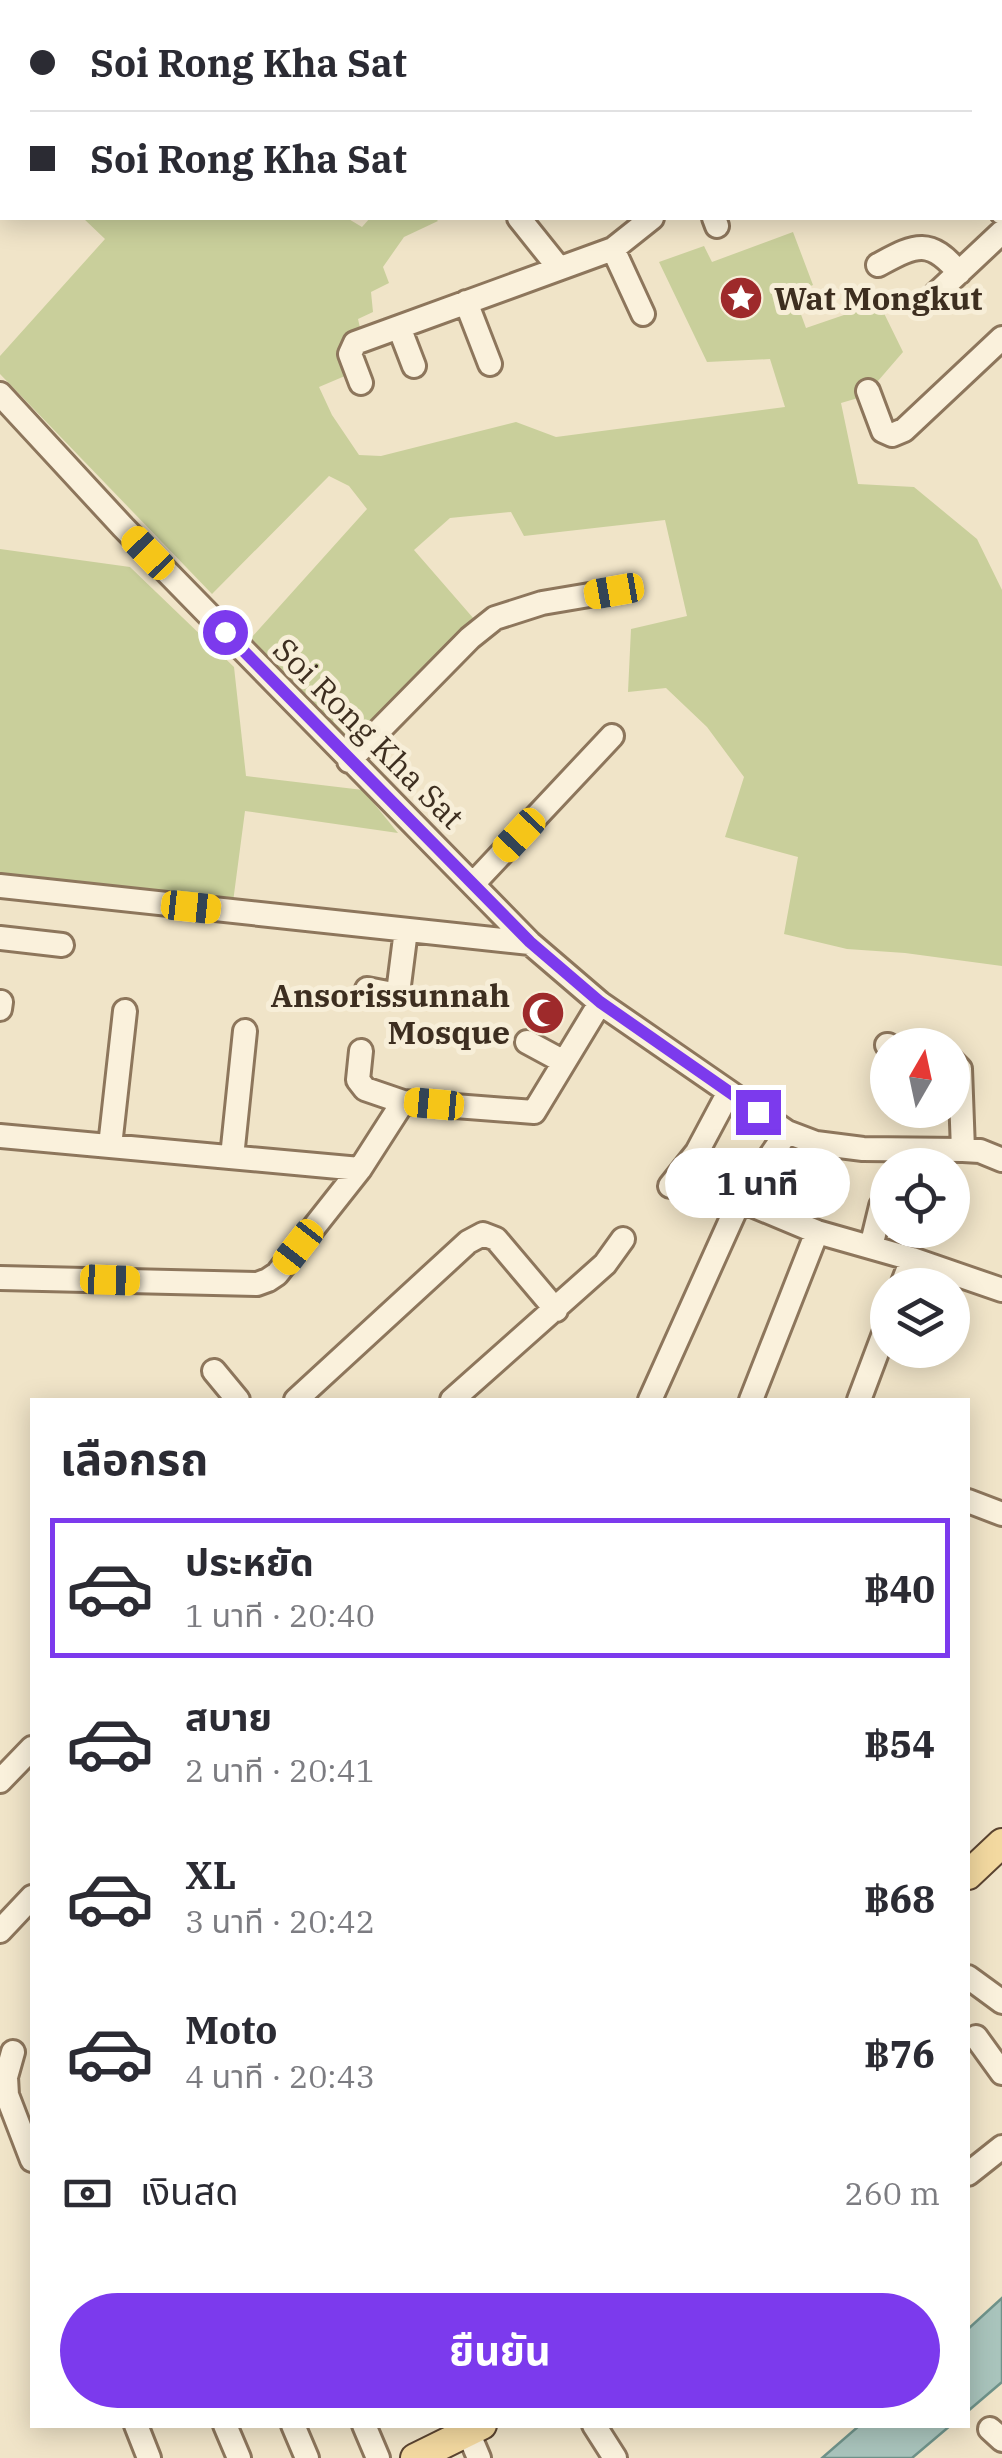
<!DOCTYPE html>
<html lang="th">
<meta charset="utf-8">
<style>
:root{--surface:#fff;--page:#f7f7f7;--text:#2b2b33;--muted:#7c7c81;--line:#e1e1e2;--accent:#7c3aed}
body{margin:0;font-family:"IBM Plex Serif","Noto Sans Thai",serif;background:var(--page);color:var(--text);height:100vh;display:flex;flex-direction:column;font-size:38px;white-space:nowrap}
*{box-sizing:border-box;margin:0}
p{font-size:32px;color:var(--muted)}
.icon{flex:none;width:55px;height:55px;fill:none;stroke:currentColor;stroke-width:2;stroke-linecap:round;stroke-linejoin:round}
.map{position:relative;flex:1;overflow:hidden}
.drawer{position:absolute;left:30px;top:1398px;width:940px;height:1030px;display:flex;flex-direction:column;background:var(--surface);border-radius:0px;box-shadow:0 5px 25px #0003}
.drawer>*{flex:none}
.banner{position:absolute;left:0px;top:0px;width:1002px;height:220px;box-shadow:0 5px 25px #0003;display:grid;align-content:center;height:220px;padding:0 30px;background:var(--surface)}
.needle{width:65px;rotate:9deg}
.controls{position:absolute;left:870px;top:1028px;display:grid;gap:20px}
.controls a{display:grid;place-items:center;width:100px;height:100px;border-radius:50%;background:var(--surface);box-shadow:0 5px 25px #0003;font-size:50px}
.end{position:absolute;width:45px;height:45px;margin:-22px;border:12px solid #7c3aed;background:#fff;box-shadow:0 0 0 5px #fff}
.from{border-radius:50%}
.bubble{position:absolute;height:70px;border-radius:35px;background:var(--surface);box-shadow:0 5px 25px #0003;font-size:32px;font-weight:700;line-height:70px;text-align:center}
.car{position:absolute;width:30px;height:60px;margin:-30px -15px;border-radius:12px;box-shadow:0 0 8px 2px #0007;background:linear-gradient(#f5c518 24%,#345 0 40%,#f5c518 0 76%,#345 0 86%,#f5c518 0)}
.banner b{display:flex;align-items:center;gap:35px;height:95px;font-size:38px}
.banner b+b{border-top:2px solid var(--line)}
.banner i{width:25px;height:25px;background:var(--text)}
ul{padding:0;list-style:none}
li{display:flex;align-items:center;gap:30px;height:140px;margin:0 20px 15px;padding:0 10px;border:5px solid transparent;border-radius:0px}
li div{flex:1}
li b{display:block;font-size:38px}
li em{font-style:normal;font-weight:700}
li.on{border-color:var(--accent)}
li>.icon{width:90px;height:90px;stroke-width:1.5}
h2{padding:0 30px;font-size:45px;line-height:120px}
.pay{display:flex;align-items:center;gap:25px;height:110px;padding:0 30px;font-size:38px}
.pay p{margin-inline-start:auto}
.action{display:flex;gap:20px;margin-top:auto;padding:20px 30px}
.action a{flex:1;height:115px;border-radius:60px;background:var(--accent);color:#fff;font-size:40px;font-weight:700;line-height:115px;text-align:center}
.map>svg:first-child{display:block}
</style>
<div class="map">
<svg width="1002" height="2458" viewBox="0 0 1002 2458">
<rect width="100%" height="100%" fill="#f0e4c8"/>
<path fill="#c9cf9b" d="M83 218H347L362 227 370 218H435L438 221 404 237 383 267 389 283 371 292 373 312 358 319 361 332 352 373 319 387 332 415 359 455 381 456 516 422 556 437 785 407 770 359 707 362 659 262 704 246 712 262 793 232 813 285 793 293 806 328 879 303 903 352 865 396 841 403 858 484 914 487 977 539 1002 590V966L905 953 847 949 784 934 798 857 725 837 744 777 707 727 666 688 628 692 631 629 687 616 665 520 524 536 511 512 450 518 414 550 474 619 354 747 251 638 367 509 349 486 329 476 212 594 0 374V356L105 239Z
M0 549 130 567 234 667 246 776 363 790 398 833 245 811 233 902 0 877Z"/>
<path fill="#a9c4bc" stroke="#6f938a" stroke-width="2.5" d="M1002 2298V2382L968 2411V2329Z
M860 2425H951L912 2458H822Z"/>
<g fill="none" stroke-linecap="round" stroke-linejoin="round">
<g stroke="#8d765c" stroke-width="28">
<path id="minor" d="M127 0 131 2
M790 0 792 2
M711 2 715 0
M975 2 977 0
M1000 210 1002 213
M519 218 559 268
M714 218 717 226
M613 249 643 314
M878 265C914 246 929 236 959 273
M936 294 1002 232
M466 302 490 364
M399 327 414 366
M361 383 350 354 355 343 613 249 652 218
M868 391 883 431 892 435 904 430 1002 338
M0 394 123 527 530 943 600 1003 787 1132 816 1143 863 1149 963 1150 980 1151 1002 1160
M349 761 470 638 495 618 542 603 613 591
M473 884 612 736
M0 886 530 943
M0 938 62 945
M367 989 393 994 398 993 406 930
M0 1009 1 1002
M527 1042 564 1062
M887 1045H888
M361 1051 358 1080 365 1089 403 1102
M952 1061 960 1069 963 1150
M0 1136 360 1169
M110 1146 125 1011
M232 1157 245 1031
M670 1186 697 1152 729 1092
M740 1200 817 1232 912 1259 1002 1290
M871 1247 881 1206
M0 1278 257 1284 268 1280 277 1274 360 1169 403 1102 534 1112 600 1003
M902 1285 912 1259
M214 1371 238 1400
M296 1400 468 1242 483 1234 496 1239 556 1310
M452 1400 605 1264 623 1239
M650 1400 740 1200 787 1132
M751 1400 817 1232
M859 1400 888 1323
M968 1501 1002 1514
M0 1781 32 1748
M0 1931 32 1897
M968 1977 1002 2002
M976 2037 1002 2073
M13 2052 6 2077 7 2095 32 2160
M968 2174 1002 2147
M136 2425 149 2458
M225 2425 239 2458
M293 2425 307 2458
M364 2425 378 2458
M594 2425 615 2458
M990 2429 1002 2440
M468 2432 479 2458"/>
</g>
<g stroke="#5b4430" stroke-width="32">
<path id="major" d="M968 1875 1002 1843
M415 2458 482 2425"/>
</g>
<use href="#minor" stroke="#faf1dc" stroke-width="22"/>
<use href="#major" stroke="#f3d9a0" stroke-width="28"/>
</g>
<g fill="none" stroke-linecap="round" stroke-linejoin="round">
<path stroke="#7c3aed" stroke-width="12" d="M225 632 530 942 600 1002 758 1112"/>
</g>
<defs>
<g id="sight-disc" transform="scale(2.25)"><circle r="9.5" fill="#9e2a2b" stroke="#f7eed8"/><path d="M0-6L1.8-2.2L6-1.7L2.9 1.2L3.7 5.4L0 3.3L-3.7 5.4L-2.9 1.2L-6-1.7L-1.8-2.2Z" fill="#fff"/></g>
<g id="mosque-disc" transform="scale(2.25)"><circle r="9.5" fill="#9e2a2b" stroke="#f7eed8"/><path d="M3.5-4.9A6 6 0 1 0 3.5 4.9A5 5 0 1 1 3.5-4.9Z" fill="#fff"/></g>
</defs>
<g fill-rule="evenodd">
<use href="#sight-disc" x="741" y="298"/>
<use href="#mosque-disc" x="543" y="1013"/>
</g>
<g text-anchor="middle" dominant-baseline="central" stroke-width="10" stroke-linejoin="round" paint-order="stroke">
<g font-size="32" font-weight="bold" fill="#3d2e20" stroke="#f7eed8" text-anchor="start">
<text x="774" y="298">Wat Mongkut</text>
<text x="510" y="995" text-anchor="end">Ansorissunnah<tspan x="510" dy="37">Mosque</tspan></text>
</g>
<g font-size="32" fill="#3d2e20" stroke="#f7eed8">
<text transform="translate(369 733) rotate(45)">Soi Rong Kha Sat</text>
</g>
</g>
</svg>
<div class="controls">
<a><svg class="needle" viewBox="-14 -14 28 28"><path d="M0-13l5 13h-10z" fill="#e53935"/><path d="M0 13l5-13h-10z" fill="#7c7c81"/></svg></a>
<a><svg class="icon" aria-label="locate" viewBox="0 0 24 24"><circle cx="12" cy="12" r="6"/><path d="M12 2v4M12 18v4M2 12h4M18 12h4"/></svg></a>
<a><svg class="icon" aria-label="layers" viewBox="0 0 24 24"><path d="M12 4l9 5-9 5-9-5zM3 14l9 5 9-5"/></svg></a>
</div>
<i class="end from" style="left:225px;top:632px"></i>
<i class="end" style="left:758px;top:1112px"></i>
<div class="bubble" style="left:665px;top:1148px;width:185px">1 นาที</div>
<i class="car" style="left:148px;top:553px;rotate:316deg"></i>
<i class="car" style="left:614px;top:591px;rotate:260deg"></i>
<i class="car" style="left:519px;top:835px;rotate:223deg"></i>
<i class="car" style="left:191px;top:907px;rotate:96deg"></i>
<i class="car" style="left:434px;top:1104px;rotate:275deg"></i>
<i class="car" style="left:298px;top:1247px;rotate:218deg"></i>
<i class="car" style="left:110px;top:1280px;rotate:92deg"></i>
<div class="banner">
<b><i class="from"></i>Soi Rong Kha Sat</b>
<b><i></i>Soi Rong Kha Sat</b>
</div>
<section class="drawer">
<h2>เลือกรถ</h2>
<ul>
<li class="on"><svg class="icon" aria-label="car" viewBox="0 0 24 24"><path d="M5 17H2v-5l4-1 3-4h7l3 4 3 1v5h-3M9 17h6M6 11h13"/><circle cx="7" cy="17" r="2"/><circle cx="17" cy="17" r="2"/></svg><div><b>ประหยัด</b><p>1 นาที · 20:40</p></div><em>฿40</em></li>
<li><svg class="icon" aria-label="car" viewBox="0 0 24 24"><path d="M5 17H2v-5l4-1 3-4h7l3 4 3 1v5h-3M9 17h6M6 11h13"/><circle cx="7" cy="17" r="2"/><circle cx="17" cy="17" r="2"/></svg><div><b>สบาย</b><p>2 นาที · 20:41</p></div><em>฿54</em></li>
<li><svg class="icon" aria-label="car" viewBox="0 0 24 24"><path d="M5 17H2v-5l4-1 3-4h7l3 4 3 1v5h-3M9 17h6M6 11h13"/><circle cx="7" cy="17" r="2"/><circle cx="17" cy="17" r="2"/></svg><div><b>XL</b><p>3 นาที · 20:42</p></div><em>฿68</em></li>
<li><svg class="icon" aria-label="car" viewBox="0 0 24 24"><path d="M5 17H2v-5l4-1 3-4h7l3 4 3 1v5h-3M9 17h6M6 11h13"/><circle cx="7" cy="17" r="2"/><circle cx="17" cy="17" r="2"/></svg><div><b>Moto</b><p>4 นาที · 20:43</p></div><em>฿76</em></li>
</ul>
<div class="pay"><svg class="icon" aria-label="cash" viewBox="0 0 24 24"><path d="M3 7h18v10H3z"/><circle cx="12" cy="12" r="2"/></svg>เงินสด<p>260 m</p></div>
<div class="action"><a>ยืนยัน</a></div>
</section>
</div>
